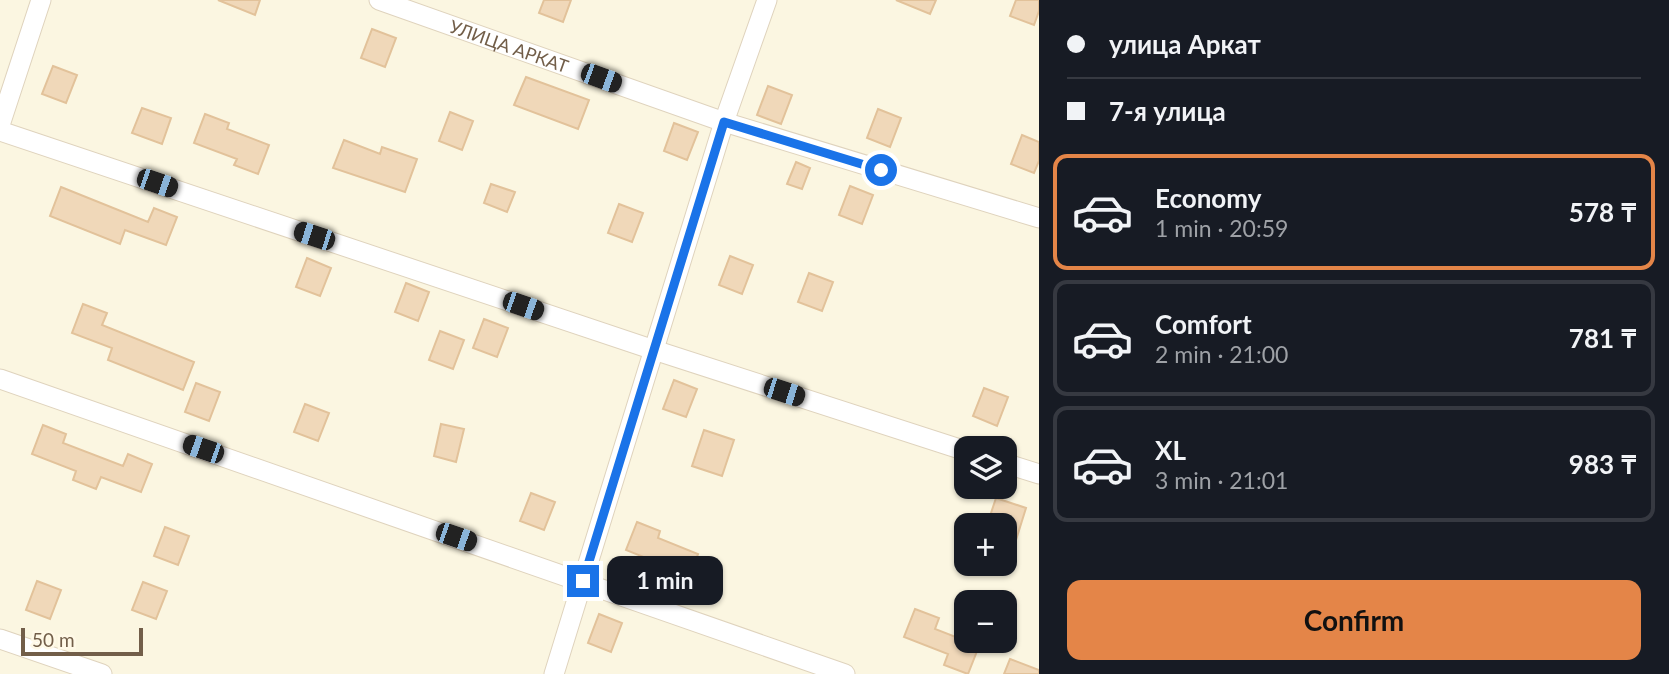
<!DOCTYPE html>
<meta charset="utf-8">
<style>
:root{--surface:#171b24;--page:#242831;--text:#f1f3f6;--muted:#9ea1a6;--line:#363941;--accent:#e48548}
body{margin:0;font-family:Lato,sans-serif;background:var(--page);color:var(--text);height:100vh;display:flex;flex-direction:column;font-size:26px;white-space:nowrap}
*{box-sizing:border-box;margin:0}
p{font-size:23px;color:var(--muted)}
.icon{flex:none;width:38px;height:38px;fill:none;stroke:currentColor;stroke-width:2;stroke-linecap:round;stroke-linejoin:round}
.map{position:relative;flex:1;overflow:hidden}
.sheet{display:flex;flex-direction:column;background:var(--surface);width:630px}
.sheet>*{flex:none}
.banner{display:grid;align-content:center;height:154px;padding:0 28px;background:var(--surface)}
.tools{position:absolute;left:954px;top:436px;display:grid;gap:14px}
.tools a{display:grid;place-items:center;width:63px;height:63px;border-radius:14px;background:var(--surface);box-shadow:0 2px 5px #0004;font-size:35px}
.scale{position:absolute;left:21px;bottom:18px;width:122px;box-sizing:border-box;padding-left:7px;border:4px solid #725e49;border-top:0;font-size:19px;line-height:24px;white-space:nowrap;color:#725e49;-webkit-text-stroke:5px #fff9e7;paint-order:stroke}
.end{position:absolute;width:32px;height:32px;margin:-16px;border:9px solid #1a73e8;background:#fff;box-shadow:0 0 0 4px #fff}
.from{border-radius:50%}
.bubble{position:absolute;height:49px;border-radius:14px;background:var(--surface);box-shadow:0 2px 5px #0004;font-size:23px;font-weight:700;line-height:49px;text-align:center}
.car{position:absolute;width:21px;height:42px;margin:-21px -10px;border-radius:9px;box-shadow:0 0 5px 2px #0007;background:linear-gradient(#222 24%,#8ab4d8 0 40%,#222 0 76%,#8ab4d8 0 86%,#222 0)}
.banner b{display:flex;align-items:center;gap:24px;height:66px;font-size:26px}
.banner b+b{border-top:2px solid var(--line)}
.banner i{width:18px;height:18px;background:var(--text)}
ul{padding:0;list-style:none}
li{display:flex;align-items:center;gap:21px;height:116px;margin:0 14px 10px;padding:0 14px;border:4px solid var(--line);border-radius:14px}
li div{flex:1}
li b{display:block;font-size:26px}
li em{font-style:normal;font-weight:700}
li.on{border-color:var(--accent)}
li>.icon{width:63px;height:63px;stroke-width:1.5}
.button{display:flex;gap:14px;margin-top:auto;padding:14px 28px}
.button a{flex:1;height:80px;border-radius:14px;background:var(--accent);color:#111;font-size:28px;font-weight:700;line-height:80px;text-align:center}
main{display:flex;flex:1;min-height:0}
.map>svg:first-child{display:block}
</style>
<main>
<div class="map">
<svg width="1039" height="674" viewBox="0 0 1039 674">
<rect width="100%" height="100%" fill="#fbf6e1"/>
<path fill="#f0d8b9" stroke="#e2c29a" stroke-width="2" d="M218 0H260L255 15Z
M544 0H571L563 22 539 13Z
M896 0H936L930 14Z
M1016 0H1039V11L1034 25 1010 16Z
M372 29 396 38 385 67 361 58Z
M53 66 77 75 66 103 42 94Z
M526 77 589 100 578 129 514 105Z
M768 86 792 95 781 124 757 115Z
M142 108 171 118 162 144 132 133Z
M878 109 901 118 890 147 867 138Z
M450 112 473 121 462 150 439 141Z
M205 114 229 123 227 129 269 145 258 174 234 165 237 159 194 143Z
M674 123 698 132 687 160 664 151Z
M1022 135 1039 142V161L1034 173 1011 164Z
M344 140 380 154 382 147 417 159 405 192 333 168Z
M796 162 810 168 802 189 787 184Z
M491 184 515 192 507 212 484 203Z
M850 186 873 195 862 224 839 215Z
M61 187 148 222 154 208 177 217 166 245 125 230 120 244 50 216Z
M619 204 643 213 632 242 608 233Z
M730 256 753 265 742 294 719 285Z
M307 258 331 268 320 296 296 287Z
M809 273 833 282 822 311 798 302Z
M406 283 429 292 418 321 395 312Z
M83 304 107 313 102 325 194 362 183 390 108 360 112 348 72 333Z
M484 319 508 328 497 357 473 348Z
M440 331 464 340 453 369 429 360Z
M674 380 697 389 686 417 663 409Z
M196 383 220 392 209 421 185 412Z
M984 388 1008 397 997 426 973 416Z
M305 404 329 413 318 441 294 432Z
M441 424 464 429 456 462 434 456Z
M43 425 66 434 63 443 123 466 128 454 152 464 141 492 101 477 96 489 73 480 76 471 32 454Z
M704 430 734 440 722 476 692 466Z
M531 493 555 502 544 530 520 521Z
M996 498 1026 508 1016 540 1004 536V525H987Z
M637 522 660 531 658 538 698 554 688 582 664 573 666 566 626 550Z
M165 527 189 536 178 565 154 556Z
M37 581 61 590 50 619 26 610Z
M143 582 167 591 156 619 132 610Z
M915 609 939 618 935 629 979 646 968 674 944 665 948 654 904 637Z
M599 614 622 623 611 652 588 643Z
M1010 659 1039 670V674H1004Z"/>
<g fill="none" stroke-linecap="round" stroke-linejoin="round">
<g stroke="#dfd3bd" stroke-width="21">
<g id="minor">
<path id="s1" d="M379 0 724 122 1039 218"/>
<path d="M0 125 41 0"/>
<path d="M0 131 654 350 966 451"/>
<path d="M0 379 845 674"/>
<path d="M1004 463 1039 474"/>
<path d="M0 639 102 674"/>
<path d="M554 674 724 122 767 0"/>
</g>
</g>
<use href="#minor" stroke="#fff" stroke-width="19"/>
</g>
<g fill="none" stroke-linecap="round" stroke-linejoin="round">
<path stroke="#1a73e8" stroke-width="9" d="M583 581 724 122 881 170"/>
</g>
<g text-anchor="middle" dominant-baseline="central" stroke-width="7" stroke-linejoin="round" paint-order="stroke">
<g font-size="18" fill="#725e49" stroke="#fff9e7">
<text stroke="none"><textPath href="#s1" startOffset="138">УЛИЦА АРКАТ</textPath></text>
</g>
</g>
</svg>
<div class="tools">
<a><svg class="icon" aria-label="layers" viewBox="0 0 24 24"><path d="M12 4l9 5-9 5-9-5zM3 14l9 5 9-5"/></svg></a>
<a>+</a>
<a>−</a>
</div>
<div class="scale">50 m</div>
<i class="end from" style="left:881px;top:170px"></i>
<i class="end" style="left:583px;top:581px"></i>
<div class="bubble" style="left:607px;top:556px;width:116px">1 min</div>
<i class="car" style="left:601px;top:78px;rotate:110deg"></i>
<i class="car" style="left:157px;top:183px;rotate:109deg"></i>
<i class="car" style="left:314px;top:236px;rotate:288deg"></i>
<i class="car" style="left:523px;top:306px;rotate:109deg"></i>
<i class="car" style="left:784px;top:392px;rotate:108deg"></i>
<i class="car" style="left:203px;top:449px;rotate:289deg"></i>
<i class="car" style="left:456px;top:537px;rotate:109deg"></i>
</div>
<section class="sheet">
<div class="banner">
<b><i class="from"></i>улица Аркат</b>
<b><i></i>7-я улица</b>
</div>
<ul>
<li class="on"><svg class="icon" aria-label="car" viewBox="0 0 24 24"><path d="M5 17H2v-5l4-1 3-4h7l3 4 3 1v5h-3M9 17h6M6 11h13"/><circle cx="7" cy="17" r="2"/><circle cx="17" cy="17" r="2"/></svg><div><b>Economy</b><p>1 min · 20:59</p></div><em>578 ₸</em></li>
<li><svg class="icon" aria-label="car" viewBox="0 0 24 24"><path d="M5 17H2v-5l4-1 3-4h7l3 4 3 1v5h-3M9 17h6M6 11h13"/><circle cx="7" cy="17" r="2"/><circle cx="17" cy="17" r="2"/></svg><div><b>Comfort</b><p>2 min · 21:00</p></div><em>781 ₸</em></li>
<li><svg class="icon" aria-label="car" viewBox="0 0 24 24"><path d="M5 17H2v-5l4-1 3-4h7l3 4 3 1v5h-3M9 17h6M6 11h13"/><circle cx="7" cy="17" r="2"/><circle cx="17" cy="17" r="2"/></svg><div><b>XL</b><p>3 min · 21:01</p></div><em>983 ₸</em></li>
</ul>
<div class="button"><a>Confirm</a></div>
</section>
</main>
